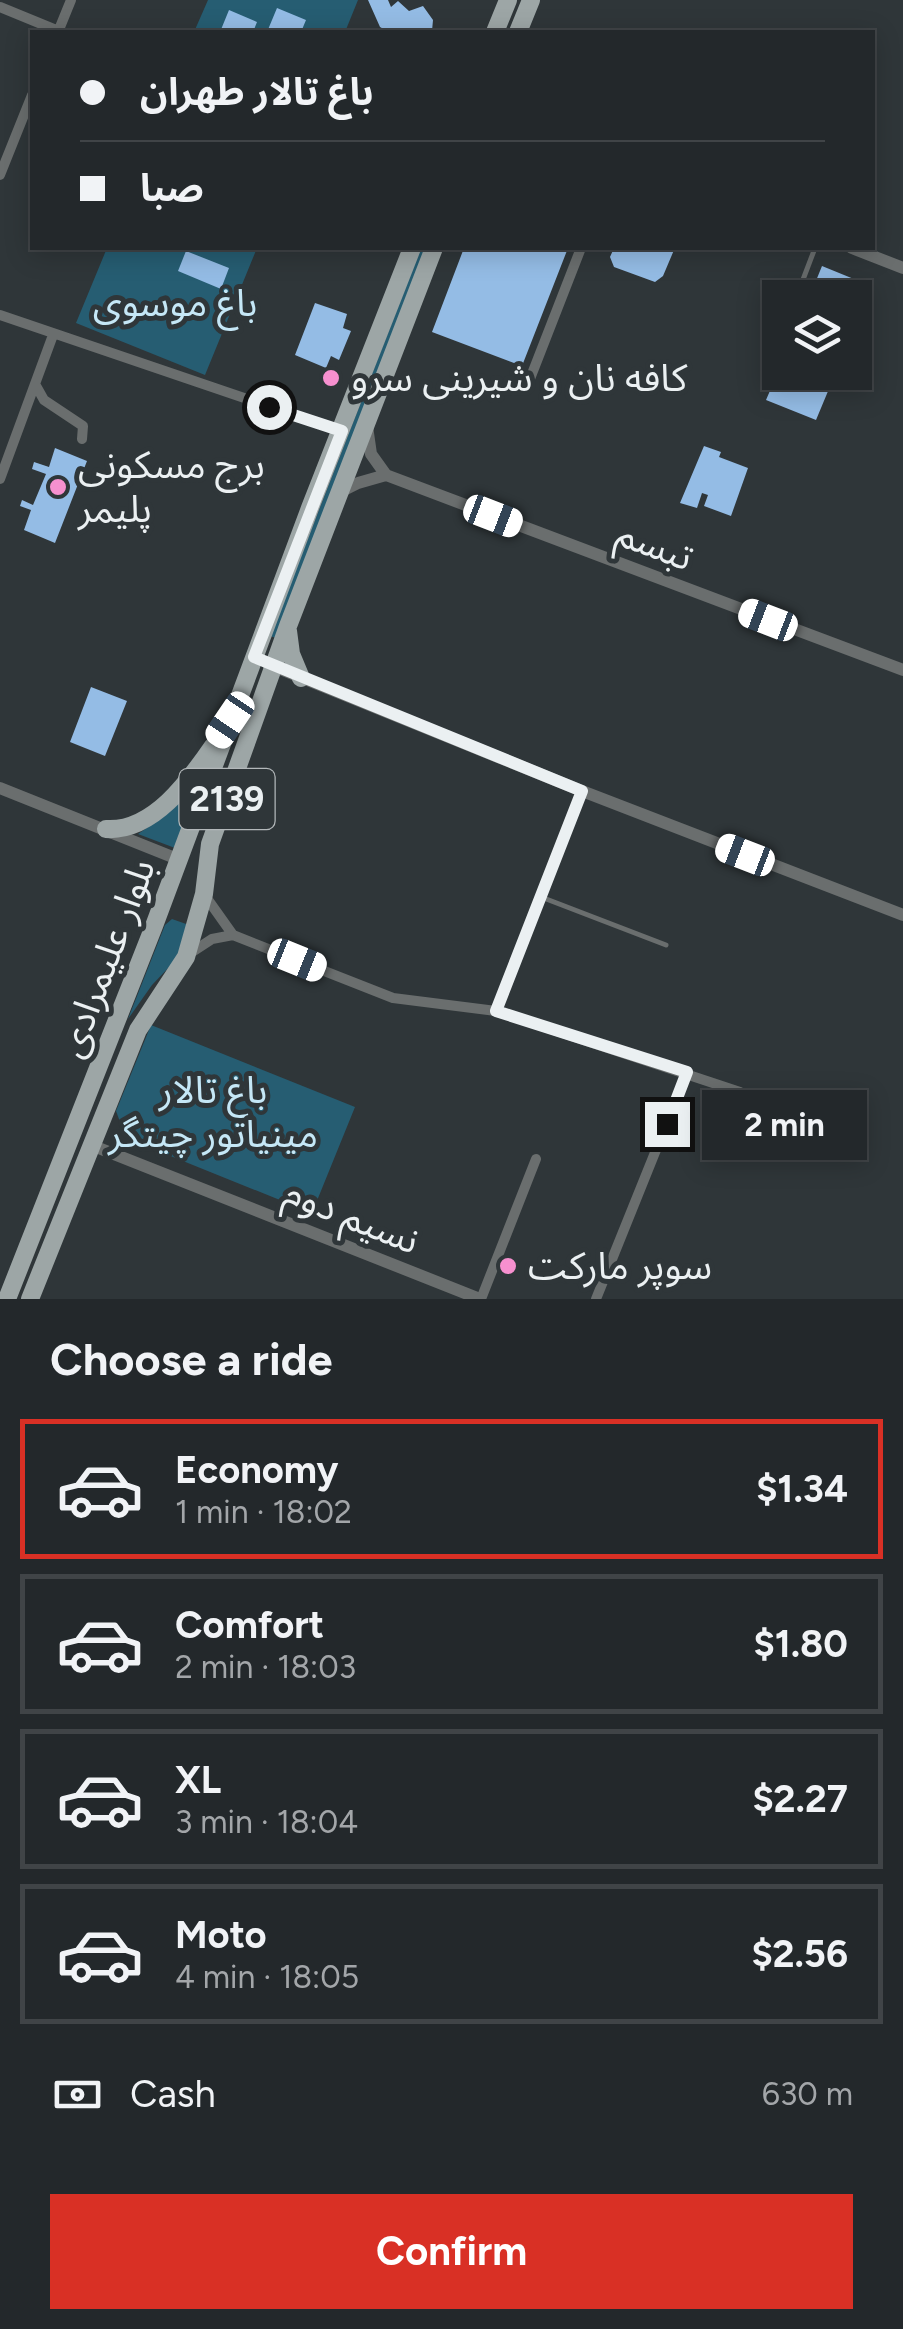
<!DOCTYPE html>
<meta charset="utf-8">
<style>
:root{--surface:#23282b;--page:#2b3033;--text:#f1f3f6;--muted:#a3a6a9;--line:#404447;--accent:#d93025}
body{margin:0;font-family:Figtree,"Noto Sans Arabic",sans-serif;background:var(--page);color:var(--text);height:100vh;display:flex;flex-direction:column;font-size:38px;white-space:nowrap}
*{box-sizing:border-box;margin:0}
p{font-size:32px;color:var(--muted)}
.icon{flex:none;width:55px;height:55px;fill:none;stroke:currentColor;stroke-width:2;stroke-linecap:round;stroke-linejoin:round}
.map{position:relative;height:1299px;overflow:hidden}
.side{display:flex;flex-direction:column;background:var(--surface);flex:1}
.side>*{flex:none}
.guide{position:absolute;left:30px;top:30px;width:845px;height:220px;border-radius:0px;box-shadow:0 5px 25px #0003,0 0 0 2px var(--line);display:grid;align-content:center;height:220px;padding:0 50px;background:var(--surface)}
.fabs{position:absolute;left:762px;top:280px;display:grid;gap:20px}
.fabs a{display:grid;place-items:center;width:110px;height:110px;border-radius:0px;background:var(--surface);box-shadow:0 5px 25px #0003,0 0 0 2px var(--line);font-size:50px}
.end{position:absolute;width:45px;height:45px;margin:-22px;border:12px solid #ebf0f2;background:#111;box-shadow:0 0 0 5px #111}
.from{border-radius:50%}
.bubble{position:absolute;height:70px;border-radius:0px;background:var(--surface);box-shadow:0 5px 25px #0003,0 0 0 2px var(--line);font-size:32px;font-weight:700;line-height:70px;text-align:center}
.car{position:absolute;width:30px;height:60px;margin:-30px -15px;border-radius:12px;box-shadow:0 0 8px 2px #0007;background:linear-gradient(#fff 24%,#345 0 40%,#fff 0 76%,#345 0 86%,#fff 0)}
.guide b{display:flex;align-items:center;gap:35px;height:95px;font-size:38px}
.guide b+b{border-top:2px solid var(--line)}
.guide i{width:25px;height:25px;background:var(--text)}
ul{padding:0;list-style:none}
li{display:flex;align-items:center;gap:30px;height:140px;margin:0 20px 15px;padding:0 30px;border:5px solid var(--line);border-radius:0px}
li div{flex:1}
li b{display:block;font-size:38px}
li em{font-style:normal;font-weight:700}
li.on{border-color:var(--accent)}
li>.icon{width:90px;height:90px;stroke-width:1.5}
h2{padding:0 50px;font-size:45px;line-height:120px}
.pay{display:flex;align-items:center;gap:25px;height:110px;padding:0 50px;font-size:38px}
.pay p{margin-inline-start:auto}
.action{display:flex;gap:20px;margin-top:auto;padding:20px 50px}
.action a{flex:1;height:115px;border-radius:0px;background:var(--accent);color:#fff;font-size:40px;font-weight:700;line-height:115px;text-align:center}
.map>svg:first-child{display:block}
</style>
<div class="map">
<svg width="903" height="1299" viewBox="0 0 903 1299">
<rect width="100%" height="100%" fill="#2f3639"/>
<path fill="#265d72" d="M208 0H358L345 32H194Z
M107 248H257L205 375 76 323Z
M421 248H428L276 638 270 636Z
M207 766 175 848 138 834 160 819Z
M172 919 189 925V946L152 985 128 1019 165 925Z
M151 1025 355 1107 312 1213 126 1138 116 1111Z"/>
<path fill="#94bce5" d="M368 0H388L391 7 398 1 409 11 423 6 433 20 432 31 389 32 380 27Z
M277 8 306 20 301 32H267Z
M229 10 257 22 253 32H220Z
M464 248H568L522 366 432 332Z
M614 248H673L674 250 663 276 655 282 614 267 610 257Z
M186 251 229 268 221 289 178 271Z
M822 266 871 286 855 326V298H809Z
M315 303 347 314 343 328 351 331 339 360 331 356 326 368 295 355Z
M778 372H836L816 420 766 400Z
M704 446 721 452 719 457 748 468 731 516 704 506 708 495 702 493 697 508 680 503Z
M55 448 87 461 55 543 24 530 31 510 20 506 22 500 33 505 46 474 32 469 34 462 49 467Z
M91 687 127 701 105 756 70 742Z"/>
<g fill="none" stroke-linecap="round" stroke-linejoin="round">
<path stroke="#6a6e6e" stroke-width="5" d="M796 298 815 248
M776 349 780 338
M541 897 666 945
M496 1011 581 794"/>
<path stroke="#6a6e6e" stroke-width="10" d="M0 7 61 32
M58 32 71 0
M0 175 32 95
M0 315 341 431
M35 384 44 400 83 426 82 439
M528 384 581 248
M0 479 53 335
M206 897 233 935 393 998 496 1011 740 1092C757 1102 764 1111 764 1131
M189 954 212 939 233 935
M481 1299 536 1159
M596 1299 687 1073"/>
<path stroke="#6a6e6e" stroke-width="12" d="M852 248 903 268
M367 426 371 454 386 475 903 670
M340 492 358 483 386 475
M268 664 582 791 903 915
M0 788 180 860
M91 1145 480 1299"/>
<path stroke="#9da6a6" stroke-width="18" d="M495 32 508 0
M518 32 531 0
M288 631 291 654 301 678
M106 829C153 832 189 781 213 746
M7 1299 154 926 310 508 412 248
M30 1299 138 1030 186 957 204 894 210 844 288 626 434 248"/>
</g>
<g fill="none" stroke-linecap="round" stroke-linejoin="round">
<path stroke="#ebf0f2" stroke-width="12" d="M269 407 342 431 254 657 582 791 496 1011 687 1072 667 1124"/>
</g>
<g fill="#f690cf" stroke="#2f3639" stroke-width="4">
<circle cx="331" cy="378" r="10"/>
<circle cx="58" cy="487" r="10"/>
<circle cx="508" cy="1266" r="10"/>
</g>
<g text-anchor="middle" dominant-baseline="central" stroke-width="10" stroke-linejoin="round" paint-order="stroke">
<rect fill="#2f3639" stroke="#b3b8ba" stroke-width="2.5" x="179.5" y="769" width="95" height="60" rx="8"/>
<g font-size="35" font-weight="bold" fill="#ebf0f2">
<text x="227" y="799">2139</text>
</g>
<g font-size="38" fill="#c5e7f6" stroke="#2f3639">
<text x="175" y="303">باغ موسوی</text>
<text x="213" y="1090">باغ تالار<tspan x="213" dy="44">مینیاتور چیتگر</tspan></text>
</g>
<g font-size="38" fill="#ebf0f2" stroke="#2f3639" text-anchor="start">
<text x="351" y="378">کافه نان و شیرینی سرو</text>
<text x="78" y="465">برج مسکونی<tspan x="78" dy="44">پلیمر</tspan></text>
<text x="528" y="1266">سوپر مارکت</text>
</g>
<g font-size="38" fill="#ebf0f2" stroke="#2f3639">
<text transform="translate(655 545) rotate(21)">تبسم</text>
<text transform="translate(106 958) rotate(-69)">بلوار علیمرادی</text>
<text transform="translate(352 1216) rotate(22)">نسیم دوم</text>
</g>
</g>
</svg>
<div class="fabs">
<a><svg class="icon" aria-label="layers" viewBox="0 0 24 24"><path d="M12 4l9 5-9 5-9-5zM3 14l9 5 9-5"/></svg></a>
</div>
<i class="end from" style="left:269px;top:407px"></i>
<i class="end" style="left:667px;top:1124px"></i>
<div class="bubble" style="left:702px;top:1090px;width:165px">2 min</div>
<i class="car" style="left:493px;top:516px;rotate:111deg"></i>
<i class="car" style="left:768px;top:620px;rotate:291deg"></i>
<i class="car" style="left:230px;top:720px;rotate:214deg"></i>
<i class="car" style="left:745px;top:855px;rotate:291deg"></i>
<i class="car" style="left:297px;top:960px;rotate:112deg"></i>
<div class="guide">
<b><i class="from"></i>باغ تالار طهران</b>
<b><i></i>صبا</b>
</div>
</div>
<section class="side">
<h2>Choose a ride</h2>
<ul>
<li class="on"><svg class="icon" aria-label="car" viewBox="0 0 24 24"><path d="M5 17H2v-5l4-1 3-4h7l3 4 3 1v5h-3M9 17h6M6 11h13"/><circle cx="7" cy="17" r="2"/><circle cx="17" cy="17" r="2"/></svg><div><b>Economy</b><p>1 min · 18:02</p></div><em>$1.34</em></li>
<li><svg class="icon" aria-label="car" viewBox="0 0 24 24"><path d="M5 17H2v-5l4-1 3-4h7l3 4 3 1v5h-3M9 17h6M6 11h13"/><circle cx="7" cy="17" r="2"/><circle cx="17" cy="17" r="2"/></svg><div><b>Comfort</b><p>2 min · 18:03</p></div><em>$1.80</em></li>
<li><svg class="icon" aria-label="car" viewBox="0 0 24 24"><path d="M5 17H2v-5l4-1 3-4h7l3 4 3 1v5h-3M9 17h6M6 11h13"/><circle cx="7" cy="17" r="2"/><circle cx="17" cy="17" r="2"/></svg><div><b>XL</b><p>3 min · 18:04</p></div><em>$2.27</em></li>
<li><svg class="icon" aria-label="car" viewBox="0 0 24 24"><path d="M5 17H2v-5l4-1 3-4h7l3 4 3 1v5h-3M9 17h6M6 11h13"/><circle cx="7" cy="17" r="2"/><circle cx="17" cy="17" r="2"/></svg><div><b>Moto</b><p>4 min · 18:05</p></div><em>$2.56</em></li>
</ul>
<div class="pay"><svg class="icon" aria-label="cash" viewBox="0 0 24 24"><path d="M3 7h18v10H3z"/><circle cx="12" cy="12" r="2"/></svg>Cash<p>630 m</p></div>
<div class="action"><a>Confirm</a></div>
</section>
